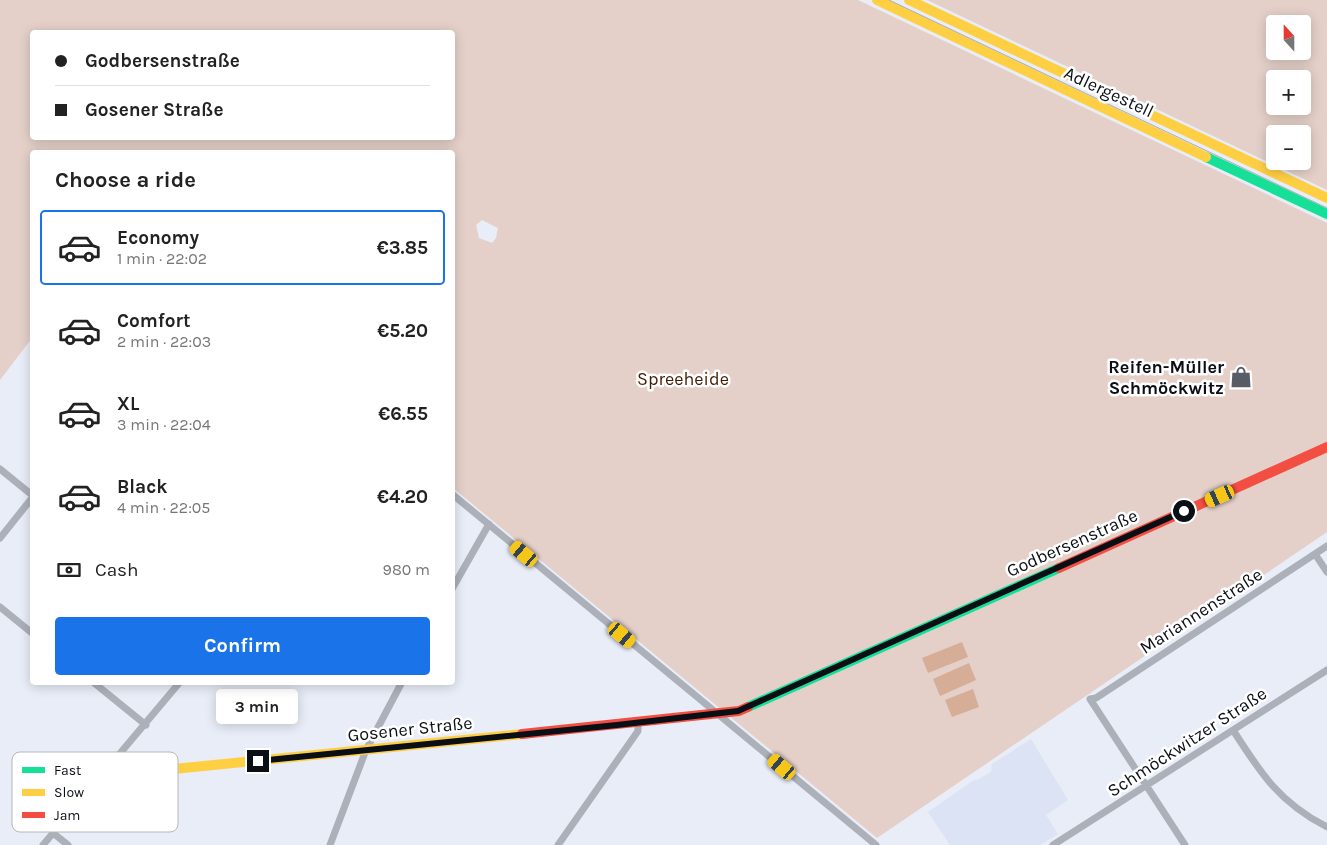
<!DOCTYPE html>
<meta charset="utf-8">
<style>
:root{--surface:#fff;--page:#f2f2f2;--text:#222;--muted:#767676;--line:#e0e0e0;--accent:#1a73e8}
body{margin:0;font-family:Karla,sans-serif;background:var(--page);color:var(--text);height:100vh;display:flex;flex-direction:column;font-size:19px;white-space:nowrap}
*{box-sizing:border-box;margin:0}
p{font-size:16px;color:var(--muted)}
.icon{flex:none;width:28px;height:28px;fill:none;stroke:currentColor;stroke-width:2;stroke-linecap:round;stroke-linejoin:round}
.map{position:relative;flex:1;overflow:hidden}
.side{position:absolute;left:30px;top:150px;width:425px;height:535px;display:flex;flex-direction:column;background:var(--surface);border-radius:5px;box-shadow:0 2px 12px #0003}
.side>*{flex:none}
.top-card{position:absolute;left:30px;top:30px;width:425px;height:110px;border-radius:5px;box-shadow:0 2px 12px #0003;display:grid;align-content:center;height:110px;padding:0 25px;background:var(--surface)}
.needle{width:32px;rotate:339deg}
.fabs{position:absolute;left:1266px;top:15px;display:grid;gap:10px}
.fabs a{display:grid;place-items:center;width:45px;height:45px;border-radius:5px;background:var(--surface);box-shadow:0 2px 12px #0003;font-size:25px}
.end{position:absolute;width:22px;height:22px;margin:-11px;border:6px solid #0a0e15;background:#fff;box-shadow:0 0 0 2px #fff}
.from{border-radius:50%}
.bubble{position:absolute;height:35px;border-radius:5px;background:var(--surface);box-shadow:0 2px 12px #0003;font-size:16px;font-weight:700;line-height:35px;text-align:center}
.car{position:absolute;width:15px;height:30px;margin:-15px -8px;border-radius:6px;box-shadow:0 0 4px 1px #0007;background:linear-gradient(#f5c518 24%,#345 0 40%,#f5c518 0 76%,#345 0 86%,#f5c518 0)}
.top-card b{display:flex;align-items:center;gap:18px;height:48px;font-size:19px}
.top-card b+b{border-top:1px solid var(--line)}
.top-card i{width:12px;height:12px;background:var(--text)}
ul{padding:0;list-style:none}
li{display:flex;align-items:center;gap:15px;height:75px;margin:0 10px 8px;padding:0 15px;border:2px solid transparent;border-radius:5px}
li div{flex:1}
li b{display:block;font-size:19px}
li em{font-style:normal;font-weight:700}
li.selected{border-color:var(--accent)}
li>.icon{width:45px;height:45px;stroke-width:1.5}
h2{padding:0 25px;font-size:22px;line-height:60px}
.pay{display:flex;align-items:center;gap:12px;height:55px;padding:0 25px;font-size:19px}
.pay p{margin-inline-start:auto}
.primary-button{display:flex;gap:10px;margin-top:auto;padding:10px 25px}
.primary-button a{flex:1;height:58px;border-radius:5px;background:var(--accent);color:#fff;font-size:20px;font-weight:700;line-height:58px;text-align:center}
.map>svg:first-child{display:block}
</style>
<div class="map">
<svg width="1327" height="845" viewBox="0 0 1327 845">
<rect width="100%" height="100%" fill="#e8edf7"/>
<path fill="#dbe3f4" d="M1031 739 1068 800 1046 815 1058 834 1040 845H950L928 812 974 780H977L991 772 992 764Z"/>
<path fill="#e4d0c8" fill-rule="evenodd" d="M0 0H858L1327 223V532L877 838 453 488 452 152H32V338L0 380ZM32 32H452V138H32ZM482 220 498 228 496 238 492 243 479 238 476 225Z
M927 0H1327V190ZM1275 24H1302V51H1275ZM1275 79H1302V106H1275ZM1275 134H1302V161H1275Z"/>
<path fill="#d6ad97" d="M962 642 968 657 928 673 922 658Z
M969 663 976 680 940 696 933 679Z
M973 689 979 707 952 717 945 700Z"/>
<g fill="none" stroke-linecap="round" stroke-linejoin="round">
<path stroke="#acb0b9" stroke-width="7" d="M0 469 32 495
M452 494 876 845
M0 538 32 498
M1315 554 1327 572
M452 589 489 524
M0 607 32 633
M93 682 146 725
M1233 730C1261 774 1280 803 1327 827
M53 833 68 845
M43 845 180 682
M330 845 366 750 402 682
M558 845 638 731V723
M1053 845 1327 670
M1185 845 1090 699 1096 698 1327 546"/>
<path stroke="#16e098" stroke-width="10" d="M1206 157 1327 214
M748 707 1059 568"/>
<path stroke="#ffcf43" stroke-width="10" d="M877 0 1206 157
M909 0 1327 198
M106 770 114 775 522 734"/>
<path stroke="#f24e42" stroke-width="10" d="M1059 568 1327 447
M522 734 739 711 748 707"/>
<path stroke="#a8adb6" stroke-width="1" d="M889 0 1327 208"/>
</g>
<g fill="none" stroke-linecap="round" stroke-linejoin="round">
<path stroke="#0a0e15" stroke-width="6" d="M258 761 617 725 738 711 1184 511"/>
</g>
<defs>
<g id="shop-bare" transform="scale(1.725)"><path d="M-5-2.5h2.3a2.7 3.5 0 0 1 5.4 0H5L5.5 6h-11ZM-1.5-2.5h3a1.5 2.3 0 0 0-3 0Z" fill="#585c64" stroke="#fff" stroke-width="2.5" paint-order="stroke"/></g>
</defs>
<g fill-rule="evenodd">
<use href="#shop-bare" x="1241" y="377"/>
</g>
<g text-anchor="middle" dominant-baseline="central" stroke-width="5" stroke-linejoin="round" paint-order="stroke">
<g font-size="18" fill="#0a0e15" stroke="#fff">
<text transform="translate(1109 92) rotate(25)">Adlergestell</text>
<text transform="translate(1072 543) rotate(-24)">Godbersenstraße</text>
<text transform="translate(1201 611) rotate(-33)">Mariannenstraße</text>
<text transform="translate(410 729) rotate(-6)">Gosener Straße</text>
<text transform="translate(1187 742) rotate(-33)">Schmöckwitzer Straße</text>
</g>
<g font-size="18" font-weight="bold" fill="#0a0e15" stroke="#fff" text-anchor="end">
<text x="1224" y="367">Reifen-Müller<tspan x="1224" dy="21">Schmöckwitz</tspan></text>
</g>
<g font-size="18" fill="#431c02" stroke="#fff">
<text x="683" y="379">Spreeheide</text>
</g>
</g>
<rect x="12" y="752" width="166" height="80" rx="8" fill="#fff" stroke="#b6b7b9" stroke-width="1"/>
<rect x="22" y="767" width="23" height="6" fill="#16e098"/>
<rect x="22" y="789" width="23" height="7" fill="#ffcf43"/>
<rect x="22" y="812" width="23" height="6" fill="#f24e42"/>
<g font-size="14" fill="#0a0e15">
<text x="54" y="775">Fast</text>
<text x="54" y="797">Slow</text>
<text x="54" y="820">Jam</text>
</g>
</svg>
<div class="fabs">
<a><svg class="needle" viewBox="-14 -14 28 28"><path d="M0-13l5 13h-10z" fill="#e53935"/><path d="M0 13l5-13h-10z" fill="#767676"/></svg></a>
<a>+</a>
<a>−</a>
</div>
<i class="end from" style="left:1184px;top:511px"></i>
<i class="end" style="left:258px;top:761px"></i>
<div class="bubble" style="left:216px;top:689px;width:82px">3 min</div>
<i class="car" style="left:1220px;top:496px;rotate:246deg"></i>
<i class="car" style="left:524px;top:554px;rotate:310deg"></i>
<i class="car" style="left:622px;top:635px;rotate:130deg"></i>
<i class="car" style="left:782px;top:767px;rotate:310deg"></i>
<div class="top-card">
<b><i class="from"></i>Godbersenstraße</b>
<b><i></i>Gosener Straße</b>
</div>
<section class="side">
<h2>Choose a ride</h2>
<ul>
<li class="selected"><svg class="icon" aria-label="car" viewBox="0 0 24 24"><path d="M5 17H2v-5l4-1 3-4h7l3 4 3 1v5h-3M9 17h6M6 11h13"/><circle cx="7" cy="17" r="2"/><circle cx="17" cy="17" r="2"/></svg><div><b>Economy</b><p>1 min · 22:02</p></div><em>€3.85</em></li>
<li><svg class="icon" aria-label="car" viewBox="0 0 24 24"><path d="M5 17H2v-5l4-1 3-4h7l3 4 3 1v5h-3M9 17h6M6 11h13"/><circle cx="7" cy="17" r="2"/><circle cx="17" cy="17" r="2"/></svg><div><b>Comfort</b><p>2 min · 22:03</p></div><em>€5.20</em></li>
<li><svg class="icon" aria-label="car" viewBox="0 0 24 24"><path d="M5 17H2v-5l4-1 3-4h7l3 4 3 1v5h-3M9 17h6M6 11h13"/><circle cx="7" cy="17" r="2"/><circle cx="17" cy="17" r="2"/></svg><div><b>XL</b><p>3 min · 22:04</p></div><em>€6.55</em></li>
<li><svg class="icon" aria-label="car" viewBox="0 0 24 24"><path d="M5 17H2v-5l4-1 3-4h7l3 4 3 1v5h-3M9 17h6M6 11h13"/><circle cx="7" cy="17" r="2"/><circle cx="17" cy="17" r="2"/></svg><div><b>Black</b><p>4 min · 22:05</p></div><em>€4.20</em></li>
</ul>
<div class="pay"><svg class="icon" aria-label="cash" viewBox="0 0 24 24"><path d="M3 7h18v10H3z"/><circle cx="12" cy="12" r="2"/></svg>Cash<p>980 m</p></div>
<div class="primary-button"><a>Confirm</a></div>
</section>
</div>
